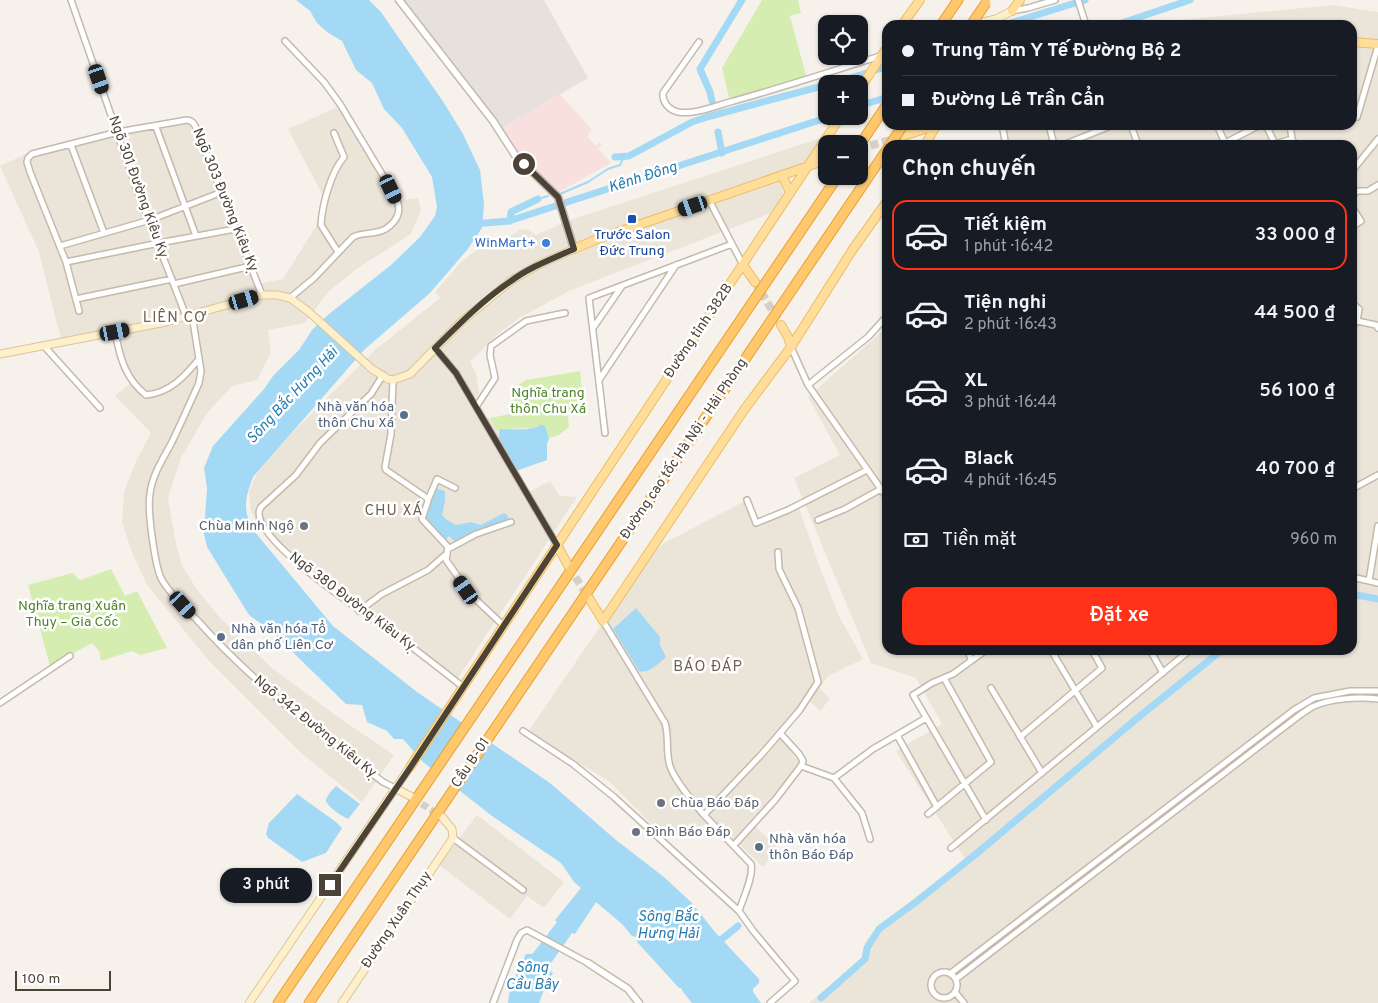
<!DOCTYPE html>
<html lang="vi">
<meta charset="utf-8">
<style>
:root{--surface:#171b24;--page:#242831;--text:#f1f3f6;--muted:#9ea1a6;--line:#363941;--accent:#ff3219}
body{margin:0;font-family:Overpass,sans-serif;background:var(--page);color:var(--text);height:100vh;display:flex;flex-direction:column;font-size:19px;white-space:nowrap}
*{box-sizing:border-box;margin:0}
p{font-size:16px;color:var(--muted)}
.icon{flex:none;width:28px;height:28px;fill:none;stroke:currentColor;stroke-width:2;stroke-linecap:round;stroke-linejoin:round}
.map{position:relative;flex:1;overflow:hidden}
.panel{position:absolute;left:882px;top:140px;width:475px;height:515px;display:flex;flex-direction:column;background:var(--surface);border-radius:15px;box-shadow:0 1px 4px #0004}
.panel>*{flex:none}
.guide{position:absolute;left:882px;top:20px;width:475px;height:110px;border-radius:15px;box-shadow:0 1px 4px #0004;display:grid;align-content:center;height:110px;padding:0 20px;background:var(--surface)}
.buttons{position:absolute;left:818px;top:15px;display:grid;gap:10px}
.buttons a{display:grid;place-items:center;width:50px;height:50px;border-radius:10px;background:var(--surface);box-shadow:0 1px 4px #0004;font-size:25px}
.scale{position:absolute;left:15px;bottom:12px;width:96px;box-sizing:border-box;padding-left:5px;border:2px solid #4c4338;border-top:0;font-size:14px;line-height:18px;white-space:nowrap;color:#4c4338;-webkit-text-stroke:4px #fff;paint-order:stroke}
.end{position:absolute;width:22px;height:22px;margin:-11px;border:6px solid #4c4338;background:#fff;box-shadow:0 0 0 2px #fff}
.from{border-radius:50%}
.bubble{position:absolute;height:35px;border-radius:15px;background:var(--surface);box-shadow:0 1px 4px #0004;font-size:16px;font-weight:600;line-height:35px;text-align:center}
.car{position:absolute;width:15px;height:30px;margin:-15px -8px;border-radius:6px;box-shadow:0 0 4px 1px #0007;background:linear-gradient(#222 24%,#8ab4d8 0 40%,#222 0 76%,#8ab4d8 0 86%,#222 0)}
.guide b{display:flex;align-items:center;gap:18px;height:48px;font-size:19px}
.guide b+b{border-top:1px solid var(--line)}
.guide i{width:12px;height:12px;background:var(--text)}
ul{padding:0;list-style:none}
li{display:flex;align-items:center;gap:15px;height:70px;margin:0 10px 8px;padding:0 10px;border:2px solid transparent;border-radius:15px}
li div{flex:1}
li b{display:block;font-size:19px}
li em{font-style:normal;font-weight:600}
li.selected{border-color:var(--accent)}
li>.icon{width:45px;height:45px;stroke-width:1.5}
h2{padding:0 20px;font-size:22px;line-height:60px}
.pay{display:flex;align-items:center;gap:12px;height:55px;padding:0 20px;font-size:19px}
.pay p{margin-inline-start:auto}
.primary-button{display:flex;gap:10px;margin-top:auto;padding:10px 20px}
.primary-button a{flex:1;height:58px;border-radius:15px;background:var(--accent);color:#fff;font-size:20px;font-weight:600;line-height:58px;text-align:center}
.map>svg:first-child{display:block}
</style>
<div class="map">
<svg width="1378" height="1003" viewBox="0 0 1378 1003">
<rect width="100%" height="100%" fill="#f6f2eb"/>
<path fill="#ebe4d9" d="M1333 5 1378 12V1003H809L861 959 865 943 876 928 965 859 896 751 942 724 916 678 871 663 794 478 840 455 808 397 887 327 888 650H1352V145H1012L1004 125H1352V25H1163L1180 20Z
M340 106 396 201 418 198 421 210 411 234 358 268 328 292 305 323 268 330 271 352 257 380 232 386 207 413 181 458 168 498 176 544 182 565 196 588 220 618 272 668 338 717 394 755 362 802 301 753 209 661 147 585 131 550 122 522 124 492 137 459 151 433 115 396 132 382 115 333 62 343 39 252 0 166 28 153 185 120 196 127 258 284 283 279 316 226 323 196 288 129Z
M821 138 820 143 803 164 777 173 784 196 771 213 571 290 519 318 498 334 470 362 476 373 479 393 474 398 485 418H490L498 432V439L529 492 550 481 560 496 577 497 454 684 418 656 360 616 297 566 277 549 261 531 251 511 249 492 257 473 288 437 375 350 440 298 435 292 462 261 478 249 489 244 497 246 520 229 528 230 536 235 567 221Z
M747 500 757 523 798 505 820 568 838 614 863 659 827 677 820 688 830 699 820 711 810 701 780 736 799 762 795 771 752 823 779 849 763 867 712 818 706 824 667 840 610 782 528 732 650 553 668 541Z
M477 815 564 882 544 908 527 896 510 919 439 865Z"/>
<path fill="#e6e1dc" d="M402 0H544L588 78 500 129Z"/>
<path fill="#f7e0de" d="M560 94 592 130 587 136 596 146 600 142 602 144 598 149 611 163 559 192 533 172 500 129Z"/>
<path fill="#d5edb1" d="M762 0H798L801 13 790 16 807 79 729 98 722 68Z
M580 371 584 408 568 415 569 427 559 435 549 438 545 425 532 428 500 429 498 432 490 418 510 414 513 411C513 395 509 389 526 380Z
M111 569 125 596 137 591 167 648 140 655 132 651 101 661 99 651 92 643 50 666 28 585 72 573 80 580Z"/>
<path fill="#a4d9f6" d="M296 0H369L381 12 444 103 463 134 480 170 484 204 482 228 467 250 430 293 365 349 253 477C245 499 242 510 254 531L333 626 417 692 550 783 616 840 664 877 692 903 715 932 759 979V983L753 989V992L761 1003H692L683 992 681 988H679L637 942 636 937 632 936 622 924 596 902 575 934 572 933 549 966V970L553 973 545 987 539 1003H508L510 988 526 954H532L534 952 557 922 555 920 581 888 574 882 561 863 492 816 423 762 403 739H394L387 731 367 722 362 705 346 704 271 631 249 615 207 547 204 534 207 488 204 468 213 446 264 389 273 376 299 350 312 330 329 314 391 265 420 237 435 216 437 207 432 177 402 128 384 109 372 83 356 70 342 41 327 32 317 23 310 11Z
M540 425H545L549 438 547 444V460L516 471C510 460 494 441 500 429 510 429 533 431 540 425Z
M436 488 445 491V501L442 515 447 520 456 525 471 522 481 525 504 513 507 515 509 521 464 536 455 542 449 536 445 541 424 520 425 513Z
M636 608 660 637V645L666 657C658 664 649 674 639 671L613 629Z
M336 786 360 804 348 819C343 817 326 806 326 800 327 795 333 789 336 786Z
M297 794 336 822 342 828 326 853 302 862 268 838 266 834 269 823Z"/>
<path fill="#f6f2eb" d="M468 724 488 738 454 789 434 774Z"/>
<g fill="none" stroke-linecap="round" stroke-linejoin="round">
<path stroke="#a4d9f6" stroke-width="2" d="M560 194 588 182 608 169 620 165 624 156
M538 199 548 196"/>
<path stroke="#a4d9f6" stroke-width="7" d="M1004 25 1085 0
M1116 25 1190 0
M832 84 888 66
M712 101 710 92 700 69 742 0
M859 106 888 97
M718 132 722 153
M615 157 629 156 692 122 707 117 826 85
M510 221 511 212 538 199
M473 224 509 221 832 116
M1352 594 1378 599
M716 944 738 926
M821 998 865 959 867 948 879 929 916 902 976 854 1141 715 1222 650"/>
<path stroke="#d4cfc7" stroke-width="7" stroke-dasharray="7 3.5" stroke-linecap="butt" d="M413 798 440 816"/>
<path stroke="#d4cfc7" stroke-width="8" stroke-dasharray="8 4" stroke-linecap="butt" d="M859 149 897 138
M755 282 781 325
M569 567 588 597"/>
<g stroke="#c3baac" stroke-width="8">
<path id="minor" d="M71 0 137 190 186 316
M1078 0 1086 25
M1012 11 1028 8 1055 0
M285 41 324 82 340 104 391 189C394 194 397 199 398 204 402 217 389 230 377 232 368 234 361 233 353 237L314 278 290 298
M699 42 663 93C662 102 669 110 678 112 694 115 715 106 730 102 781 88 830 72 880 56
M1357 117 1378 46
M1002 125 1006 145
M1049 125 1054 145
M1131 125 1138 145
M1217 125 1225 143 1260 125
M1266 125 1275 144 1292 139
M1290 125 1292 139 1295 145
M156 127 196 236
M334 133 344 157C331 172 322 205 321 225L338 252
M71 145 104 233
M1063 145 1113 125
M1352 171 1378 139
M1352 195 1358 191H1368L1378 185
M709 200 743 265
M1352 207 1361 221 1352 227
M235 229 159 243 66 262 30 172 27 162 28 158 32 154 118 132 187 120C195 121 196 128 199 135L262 295
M60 246 150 220 222 192
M66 262 79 311
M174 284 251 266
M76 299 172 279
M1352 303 1359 309 1357 321 1352 327
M192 315 201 371 199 383C190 403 181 423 172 442 163 459 152 475 150 494 147 509 155 568 162 580 171 595 185 608 197 620 252 682 318 732 383 782L395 788
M1357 321 1376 325 1378 328
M593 328 622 286
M115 332C120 358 125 378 146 395 170 393 185 376 199 359
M44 346 100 408
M791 347 808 385 888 499
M435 348 456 373 557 545
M383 375 371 394 320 443 296 475 261 507C241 535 378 622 400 638 421 654 442 670 463 687
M393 380 391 434 385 467 386 470 427 498 428 501 422 519 448 547 446 560 470 594 504 626
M599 380 676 265
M808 385 868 337 888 315
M476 407 495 378 490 355 491 346 526 321 565 313
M605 433 589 298 732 244
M1352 489 1378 475
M428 500 437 479 455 488
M747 500 756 523 788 510 867 470
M818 520 845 509 881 489
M448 549 476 534 511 522
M1352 577 1378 583
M1369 581 1378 526
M359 611 382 594 428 570 445 555
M603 621 665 723C669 736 666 749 669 762 671 777 694 803 704 815L761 755 799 711 818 682 798 608 779 569 778 552
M968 650 971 660
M1051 650 1097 727
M1150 650 1163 673
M991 688 1042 773
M0 703 70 656
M926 718 897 735 937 807
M523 731 573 764 614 797 739 911
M1020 737 1102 668 1092 650
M801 766 834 778 873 749 897 735
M834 778 862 813 870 839
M928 814 991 762 944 678
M704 815 751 864C754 876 743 898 739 911L754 932 795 981 770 1003
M986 820 913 695 932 683 953 674 986 650
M453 838 523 890
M734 845 775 800 801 766 803 761 799 754 780 733
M951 848 1190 650
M931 985a13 13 0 1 1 26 0a13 13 0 1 1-26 0Z
M951 973 1294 710 1314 698 1350 691H1378
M956 979 1296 718C1301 714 1307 710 1312 707 1331 698 1358 697 1378 699
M955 992 964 1003
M493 1003 517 940 521 933 527 930 588 963"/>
</g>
<g stroke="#c3baac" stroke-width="9">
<path id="tertiary" d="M399 0 493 121 515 155 558 197 574 249
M588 963 628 989 639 1003"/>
</g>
<g stroke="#dac598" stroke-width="9">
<path id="secondary" d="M970 25 996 19 1012 11
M0 354 166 322 262 295H277L290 298 309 312 372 369 388 379 393 380 410 374 462 321 512 280 540 264 574 249
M395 788 412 797
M249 1003 410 767
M342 1003 453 838 452 829 442 817"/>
</g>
<g stroke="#eebd62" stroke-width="10">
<path id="primary" d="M1012 11 1020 0
M902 25 920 0
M1352 42 1378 44
M859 90 888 46
M903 136 937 125
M925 145 936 126
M782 175 790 193
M574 249 595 240 826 160
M743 265 755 282
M781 325 788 337 791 347
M557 545 569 567
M589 598 603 621 744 410 791 347 853 249 888 200
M410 767 841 116"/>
</g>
<g stroke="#ea9e31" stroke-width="11">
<path id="motorway" d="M941 25 958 0
M859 146 888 103
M278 1003 838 176
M309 1003 888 148"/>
</g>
<use href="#minor" stroke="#fff" stroke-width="5"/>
<use href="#tertiary" stroke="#fff" stroke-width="6"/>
<use href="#secondary" stroke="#fff0cc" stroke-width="7"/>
<use href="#primary" stroke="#ffde9b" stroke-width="8"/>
<use href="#motorway" stroke="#ffc86d" stroke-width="9"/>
<g stroke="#ea9e31" stroke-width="11" stroke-linecap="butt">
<path id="motorway-bridge" d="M971 25 986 3
M890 145 903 125"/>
</g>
<use href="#motorway-bridge" stroke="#ffc86d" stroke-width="9"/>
</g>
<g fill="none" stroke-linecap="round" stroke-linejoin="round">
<path stroke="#4c4338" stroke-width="6" d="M330 885 410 768 557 545 456 373 435 348C459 324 483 300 511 281 530 267 552 259 574 249L558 197 524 164"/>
</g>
<rect fill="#1a4fb4" stroke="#fff" stroke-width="2" x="627" y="214" width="10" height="10" rx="2.5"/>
<circle fill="#3f7fe0" stroke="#fff" stroke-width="2" cx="546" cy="243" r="5"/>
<g fill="#5c6f8a" stroke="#fff" stroke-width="2">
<circle cx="404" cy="415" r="5"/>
<circle cx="221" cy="637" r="5"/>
<circle cx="759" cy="847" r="5"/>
</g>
<g fill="#6b7280" stroke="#fff" stroke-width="2">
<circle cx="304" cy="526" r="5"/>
<circle cx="661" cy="803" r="5"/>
<circle cx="636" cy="832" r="5"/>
</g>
<g text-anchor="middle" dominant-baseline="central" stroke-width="5" stroke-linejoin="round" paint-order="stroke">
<g font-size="14" fill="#4c4338" stroke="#fff">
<text transform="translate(138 187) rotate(70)">Ngõ 301 Đường Kiêu Kỵ</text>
<text transform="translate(225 200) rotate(68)">Ngõ 303 Đường Kiêu Kỵ</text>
<text transform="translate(699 331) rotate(-56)">Đường tỉnh 382B</text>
<text transform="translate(684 449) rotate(-56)">Đường cao tốc Hà Nội - Hải Phòng</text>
<text transform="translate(352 602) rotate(37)">Ngõ 380 Đường Kiêu Kỵ</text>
<text transform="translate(315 727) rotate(39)">Ngõ 342 Đường Kiêu Kỵ</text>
<text transform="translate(471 763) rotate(-56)">Cầu B-01</text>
<text transform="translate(397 920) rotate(-56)">Đường Xuân Thụy</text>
</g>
<g font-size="14" fill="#164399" stroke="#fff">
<text x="632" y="235">Trước Salon<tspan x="632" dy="16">Đức Trung</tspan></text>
</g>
<g font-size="14" fill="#366cbe" stroke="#fff" text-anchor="end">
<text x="536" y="243">WinMart+</text>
</g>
<g font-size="14" fill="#4d8425" stroke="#fff">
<text x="548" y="393">Nghĩa trang<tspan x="548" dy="16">thôn Chu Xá</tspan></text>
<text x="72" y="606">Nghĩa trang Xuân<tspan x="72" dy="16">Thụy – Gia Cốc</tspan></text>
</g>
<g font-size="14" fill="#4e5e75" stroke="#fff" text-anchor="start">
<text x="394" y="407" text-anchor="end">Nhà văn hóa<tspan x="394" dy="16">thôn Chu Xá</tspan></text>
<text x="231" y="629">Nhà văn hóa Tổ<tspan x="231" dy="16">dân phố Liên Cơ</tspan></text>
<text x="769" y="839">Nhà văn hóa<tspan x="769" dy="16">thôn Báo Đáp</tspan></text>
</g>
<g font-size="14" fill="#5b616d" stroke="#fff" text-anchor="start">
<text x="294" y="526" text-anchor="end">Chùa Minh Ngộ</text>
<text x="671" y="803">Chùa Báo Đáp</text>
<text x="646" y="832">Đình Báo Đáp</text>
</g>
<g font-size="15" font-style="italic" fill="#247bb0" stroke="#fff">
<text transform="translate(643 178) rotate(-18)">Kênh Đông</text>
<text transform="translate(293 396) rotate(-47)">Sông Bắc Hưng Hải</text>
<text x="668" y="917">Sông Bắc<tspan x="668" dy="17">Hưng Hải</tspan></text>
<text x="532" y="968">Sông<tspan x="532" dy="17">Cầu Bây</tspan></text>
</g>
<g font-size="15" letter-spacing="1" fill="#70614e" stroke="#fff">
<text x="175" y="318">LIÊN CƠ</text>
<text x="394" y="511">CHU XÁ</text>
<text x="708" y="667">BÁO ĐÁP</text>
</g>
</g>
</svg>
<div class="buttons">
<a><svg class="icon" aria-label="locate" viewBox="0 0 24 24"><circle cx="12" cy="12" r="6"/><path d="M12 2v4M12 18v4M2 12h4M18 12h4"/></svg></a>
<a>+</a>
<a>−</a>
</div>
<div class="scale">100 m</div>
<i class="end from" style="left:524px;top:164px"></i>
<i class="end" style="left:330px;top:885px"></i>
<div class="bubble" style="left:220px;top:868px;width:92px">3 phút</div>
<i class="car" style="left:99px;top:79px;rotate:161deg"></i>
<i class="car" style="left:391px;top:189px;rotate:155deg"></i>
<i class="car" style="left:693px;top:206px;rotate:251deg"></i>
<i class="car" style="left:244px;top:300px;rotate:74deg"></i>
<i class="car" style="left:115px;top:332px;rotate:79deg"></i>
<i class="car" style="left:466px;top:590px;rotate:325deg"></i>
<i class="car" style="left:183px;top:605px;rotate:138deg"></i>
<div class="guide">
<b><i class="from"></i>Trung Tâm Y Tế Đường Bộ 2</b>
<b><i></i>Đường Lê Trần Cẩn</b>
</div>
<section class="panel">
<h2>Chọn chuyến</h2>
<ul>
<li class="selected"><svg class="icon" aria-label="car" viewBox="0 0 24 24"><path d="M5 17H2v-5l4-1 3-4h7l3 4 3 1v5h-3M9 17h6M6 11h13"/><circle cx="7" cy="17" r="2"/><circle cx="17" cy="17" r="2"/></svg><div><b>Tiết kiệm</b><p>1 phút · 16:42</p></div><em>33 000 ₫</em></li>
<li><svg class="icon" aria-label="car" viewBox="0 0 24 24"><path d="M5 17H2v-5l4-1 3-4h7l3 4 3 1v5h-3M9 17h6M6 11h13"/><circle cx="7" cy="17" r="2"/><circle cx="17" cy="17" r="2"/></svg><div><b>Tiện nghi</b><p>2 phút · 16:43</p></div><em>44 500 ₫</em></li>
<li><svg class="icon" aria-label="car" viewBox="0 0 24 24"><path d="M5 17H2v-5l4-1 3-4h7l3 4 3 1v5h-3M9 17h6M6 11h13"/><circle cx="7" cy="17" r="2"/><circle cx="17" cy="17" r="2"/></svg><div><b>XL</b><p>3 phút · 16:44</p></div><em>56 100 ₫</em></li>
<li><svg class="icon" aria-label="car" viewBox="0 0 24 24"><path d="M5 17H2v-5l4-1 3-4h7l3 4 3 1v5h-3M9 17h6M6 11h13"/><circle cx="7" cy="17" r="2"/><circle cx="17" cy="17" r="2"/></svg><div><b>Black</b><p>4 phút · 16:45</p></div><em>40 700 ₫</em></li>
</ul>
<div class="pay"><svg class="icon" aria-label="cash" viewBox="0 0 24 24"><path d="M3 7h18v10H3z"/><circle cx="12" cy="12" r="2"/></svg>Tiền mặt<p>960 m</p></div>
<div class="primary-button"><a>Đặt xe</a></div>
</section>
</div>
